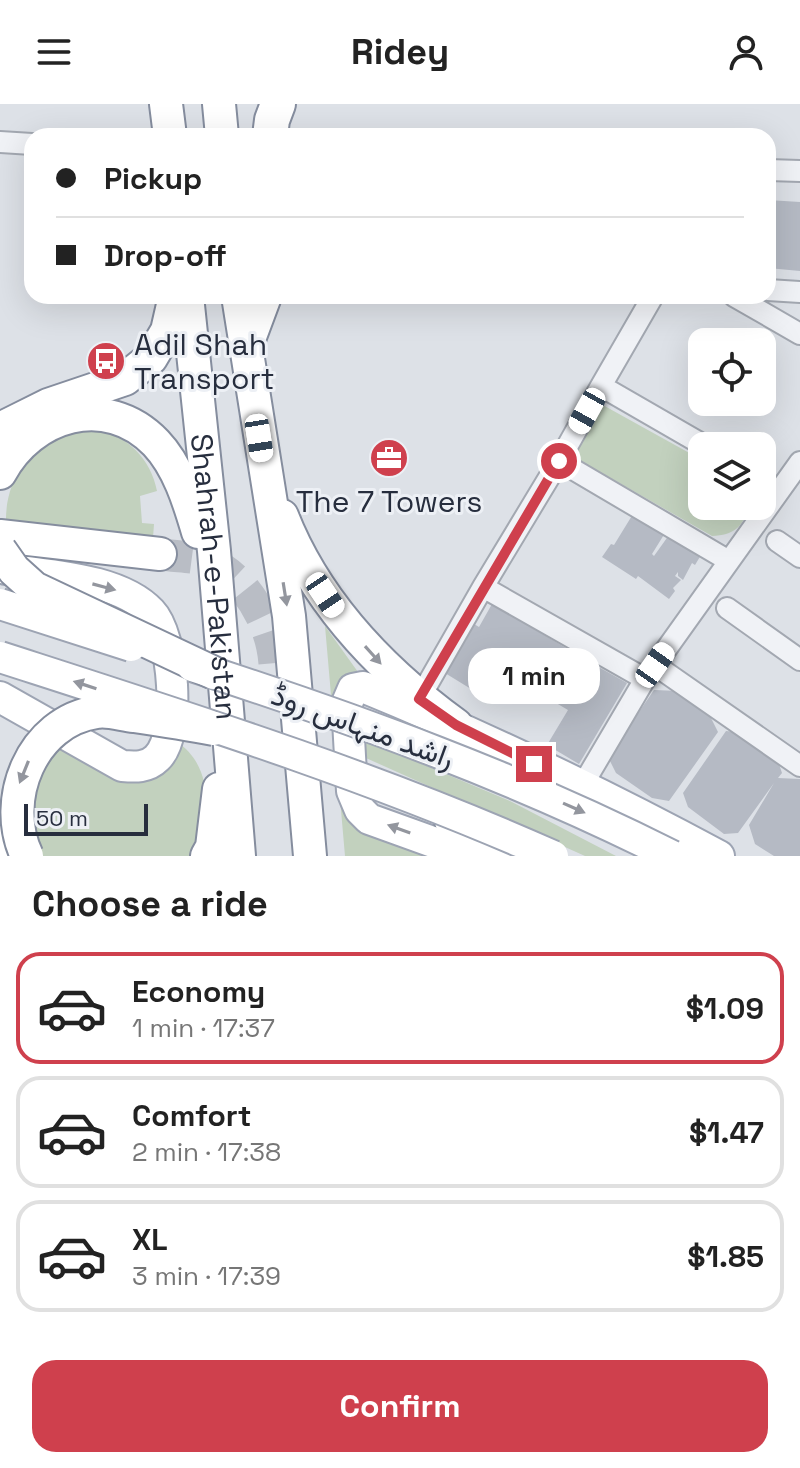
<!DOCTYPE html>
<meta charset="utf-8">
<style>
:root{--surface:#fff;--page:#f2f2f2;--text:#222;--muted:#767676;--line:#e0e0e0;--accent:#cf404d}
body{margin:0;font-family:"Space Grotesk",Vazirmatn,sans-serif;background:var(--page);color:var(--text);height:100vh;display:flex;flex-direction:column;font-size:30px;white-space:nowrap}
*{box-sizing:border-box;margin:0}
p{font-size:26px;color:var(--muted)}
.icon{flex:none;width:44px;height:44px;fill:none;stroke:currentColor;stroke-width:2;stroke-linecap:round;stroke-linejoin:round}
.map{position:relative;height:752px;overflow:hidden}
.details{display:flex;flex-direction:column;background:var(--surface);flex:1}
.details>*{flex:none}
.hud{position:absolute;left:24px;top:24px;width:752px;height:176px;border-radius:24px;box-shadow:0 8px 32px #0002;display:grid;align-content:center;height:176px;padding:0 32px;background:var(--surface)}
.buttons{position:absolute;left:688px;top:224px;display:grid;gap:16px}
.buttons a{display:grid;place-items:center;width:88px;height:88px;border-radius:16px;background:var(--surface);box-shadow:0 8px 32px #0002;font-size:40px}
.scale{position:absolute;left:24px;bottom:20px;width:124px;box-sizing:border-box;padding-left:8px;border:4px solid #272e3e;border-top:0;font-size:22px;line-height:28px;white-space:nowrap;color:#272e3e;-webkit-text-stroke:6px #edf0f5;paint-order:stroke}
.end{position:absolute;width:36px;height:36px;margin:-18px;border:10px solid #cf404d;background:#fff;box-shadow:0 0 0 4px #fff}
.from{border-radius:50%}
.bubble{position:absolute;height:56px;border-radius:24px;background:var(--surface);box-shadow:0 8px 32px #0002;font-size:26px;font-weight:700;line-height:56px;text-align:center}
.car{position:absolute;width:24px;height:48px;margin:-24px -12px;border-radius:10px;box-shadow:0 0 6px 2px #0007;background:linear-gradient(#fff 24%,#345 0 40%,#fff 0 76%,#345 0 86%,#fff 0)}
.hud b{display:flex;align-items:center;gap:28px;height:76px;font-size:30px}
.hud b+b{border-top:2px solid var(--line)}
.hud i{width:20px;height:20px;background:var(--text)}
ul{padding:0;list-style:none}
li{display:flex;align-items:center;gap:24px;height:112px;margin:0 16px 12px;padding:0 16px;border:4px solid var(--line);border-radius:24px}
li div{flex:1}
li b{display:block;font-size:30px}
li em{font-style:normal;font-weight:700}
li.active{border-color:var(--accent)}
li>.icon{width:72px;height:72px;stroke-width:1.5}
h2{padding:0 32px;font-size:36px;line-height:96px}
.primary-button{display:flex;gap:16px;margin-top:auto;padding:16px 32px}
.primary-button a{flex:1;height:92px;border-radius:24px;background:var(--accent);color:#fff;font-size:32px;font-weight:700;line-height:92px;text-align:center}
header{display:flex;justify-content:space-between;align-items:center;height:104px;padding:0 32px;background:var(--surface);font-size:36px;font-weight:700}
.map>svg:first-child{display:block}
</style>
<header><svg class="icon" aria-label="menu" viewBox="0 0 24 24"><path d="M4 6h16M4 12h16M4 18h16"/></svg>Ridey<svg class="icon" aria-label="person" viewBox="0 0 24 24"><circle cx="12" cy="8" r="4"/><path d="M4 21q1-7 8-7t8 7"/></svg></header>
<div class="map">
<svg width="800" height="752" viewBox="0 0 800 752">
<rect width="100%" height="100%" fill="#dde1e7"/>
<path fill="#c2d1be" d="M601 300 702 356V402H750C742 423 735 431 712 432L572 352Z
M94 326C127 330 151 355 157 387L140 392 142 419 154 420 153 434 6 418C5 381 26 342 63 329 72 326 85 327 94 326Z
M325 522 363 575 347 573 337 579 346 696 434 752H345Z
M358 633 510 697 616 752H585L357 650Z
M177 638C215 663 209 714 199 752H43C26 718 23 657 68 643L112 669Z"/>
<path fill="#b5bac4" d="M768 96 800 98V167L768 164Z
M633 410 665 429 652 450 654 452 669 431 701 451 695 461 692 459 683 476 678 472V468L675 472 681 476 673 484 675 487 669 495 638 472 636 475 602 453 611 440 614 441Z
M492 500 576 550 567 565 586 576 595 561 627 579 579 660 547 641 568 606 487 558 471 585 445 569 474 520 479 523Z
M654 586 679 587 708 608 718 628 669 697 652 694 616 669 608 653Z
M726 627 736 628 778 657 782 669 778 674 800 675V752H774L755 740 749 721 774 679 738 729 724 730 688 703 683 689Z"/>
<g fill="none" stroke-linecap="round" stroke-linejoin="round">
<path stroke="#b9bdc5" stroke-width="32" stroke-dasharray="32 16" stroke-linecap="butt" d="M160 450C175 453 196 452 210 458 242 472 265 510 272 542 276 560 275 581 276 599"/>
<g stroke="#a3a8b1" stroke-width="24">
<path id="minor" d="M0 38 32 40
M768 66 800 67
M768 186 800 188
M734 192 800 230
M601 282 653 192
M705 342 601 282 559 357 729 457
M559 357 483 483 645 575
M777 437 800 453
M727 504 800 556
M655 561 800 662
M419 595 483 483
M582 682 645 575 800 358"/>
</g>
<g stroke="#9da4b3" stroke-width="34">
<path id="primary" d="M0 593 122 662C135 663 147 664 157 654 182 630 174 532 151 508 119 474 50 472 6 465
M472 752 369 715 360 706 352 687 347 599 353 585 363 583C485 633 604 690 719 752"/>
</g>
<g stroke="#858d9e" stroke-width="36">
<g id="trunk">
<path d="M166 0 170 32"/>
<path d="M219 0 222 32"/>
<path id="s1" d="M187 192 214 447 239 752"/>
<path d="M238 192 289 512 310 752"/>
<path d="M0 325 48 301 125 275 151 254 167 227 175 192"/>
<path d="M0 369C31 311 106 287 156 339 178 362 189 397 198 428"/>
<path d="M282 412C316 499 382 567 456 621"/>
<path d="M0 432 160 450"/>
<path d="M451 717 469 726 501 752"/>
<path d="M0 738 5 752"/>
<path d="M207 752 212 743 219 685"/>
</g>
</g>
<g stroke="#858d9e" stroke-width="38">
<path id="motorway" d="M270 32 272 16 278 0
M245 243 264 192"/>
</g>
<use href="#minor" stroke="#f0f2f6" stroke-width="20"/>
<use href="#primary" stroke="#fff" stroke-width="30"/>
<use href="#trunk" stroke="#fff" stroke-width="32"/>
<use href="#motorway" stroke="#fff" stroke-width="34"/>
<g stroke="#9da4b3" stroke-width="34" stroke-linecap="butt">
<path id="primary-bridge" d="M0 500 131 542
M0 553C186 613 374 672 553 752
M192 562C356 615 518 674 672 752"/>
</g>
<g stroke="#858d9e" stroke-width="36" stroke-linecap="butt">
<path id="trunk-bridge" d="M0 446 14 466 34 484 214 569
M27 752C0 696 32 617 97 608 108 606 123 611 134 612 161 616 187 620 214 625"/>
</g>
<use href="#primary-bridge" stroke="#fff" stroke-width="30"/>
<use href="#trunk-bridge" stroke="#fff" stroke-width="32"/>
</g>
<defs><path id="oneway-solid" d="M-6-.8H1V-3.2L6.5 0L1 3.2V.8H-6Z" transform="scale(2)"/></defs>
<g fill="#93969e">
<use href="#oneway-solid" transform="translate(104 483) rotate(15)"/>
<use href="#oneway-solid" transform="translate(285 490) rotate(81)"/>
<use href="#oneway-solid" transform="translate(373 551) rotate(48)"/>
<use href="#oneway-solid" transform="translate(85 581) rotate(-162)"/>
<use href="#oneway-solid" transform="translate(24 668) rotate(112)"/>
<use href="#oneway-solid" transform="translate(574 704) rotate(24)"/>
<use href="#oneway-solid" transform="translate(399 725) rotate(-160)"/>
</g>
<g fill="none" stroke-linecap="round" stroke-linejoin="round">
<path stroke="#cf404d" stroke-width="10" d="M534 660 456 621 419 595 559 357"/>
</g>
<defs>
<g id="bus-disc" transform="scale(2)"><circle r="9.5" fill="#cf404d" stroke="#edf0f5"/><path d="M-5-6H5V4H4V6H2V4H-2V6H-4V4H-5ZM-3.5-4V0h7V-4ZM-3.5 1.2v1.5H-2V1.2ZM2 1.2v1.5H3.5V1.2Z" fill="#fff"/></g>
<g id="office-disc" transform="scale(2)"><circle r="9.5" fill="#cf404d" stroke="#edf0f5"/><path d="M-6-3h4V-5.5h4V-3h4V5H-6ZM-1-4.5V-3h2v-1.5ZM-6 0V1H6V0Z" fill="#fff"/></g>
</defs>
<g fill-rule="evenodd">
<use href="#bus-disc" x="106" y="257"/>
<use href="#office-disc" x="389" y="354"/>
</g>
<g text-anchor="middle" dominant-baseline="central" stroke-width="6" stroke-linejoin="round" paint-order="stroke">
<g font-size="30" fill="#272e3e" stroke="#edf0f5" text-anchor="start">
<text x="134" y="240">Adil Shah<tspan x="134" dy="34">Transport</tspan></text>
<text x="389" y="397" text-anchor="middle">The 7 Towers</text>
</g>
<g font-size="30" fill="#272e3e" stroke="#edf0f5">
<text stroke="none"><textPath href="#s1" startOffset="282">Shahrah-e-Pakistan</textPath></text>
<text transform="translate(363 622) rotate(20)">راشد منہاس روڈ</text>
</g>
</g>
</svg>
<div class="buttons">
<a><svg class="icon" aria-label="locate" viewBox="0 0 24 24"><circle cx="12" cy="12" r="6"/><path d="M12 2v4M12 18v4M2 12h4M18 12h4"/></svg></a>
<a><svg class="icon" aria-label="layers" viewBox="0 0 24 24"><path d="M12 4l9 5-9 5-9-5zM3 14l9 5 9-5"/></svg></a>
</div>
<div class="scale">50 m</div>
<i class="end from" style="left:559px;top:357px"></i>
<i class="end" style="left:534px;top:660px"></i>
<div class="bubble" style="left:468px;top:544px;width:132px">1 min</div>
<i class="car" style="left:587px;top:307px;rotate:209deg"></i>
<i class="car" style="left:259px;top:334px;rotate:171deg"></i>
<i class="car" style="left:325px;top:491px;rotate:146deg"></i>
<i class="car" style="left:655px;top:561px;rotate:35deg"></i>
<div class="hud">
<b><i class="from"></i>Pickup</b>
<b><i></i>Drop-off</b>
</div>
</div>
<section class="details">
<h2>Choose a ride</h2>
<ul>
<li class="active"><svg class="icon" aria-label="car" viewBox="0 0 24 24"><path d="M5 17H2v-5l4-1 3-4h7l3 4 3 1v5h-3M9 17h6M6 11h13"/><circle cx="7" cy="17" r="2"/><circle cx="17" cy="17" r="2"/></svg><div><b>Economy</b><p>1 min · 17:37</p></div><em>$1.09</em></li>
<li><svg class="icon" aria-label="car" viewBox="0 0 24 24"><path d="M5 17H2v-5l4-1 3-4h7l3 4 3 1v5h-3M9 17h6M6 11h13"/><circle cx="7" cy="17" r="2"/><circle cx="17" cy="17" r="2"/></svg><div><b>Comfort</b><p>2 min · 17:38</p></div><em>$1.47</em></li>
<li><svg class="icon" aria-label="car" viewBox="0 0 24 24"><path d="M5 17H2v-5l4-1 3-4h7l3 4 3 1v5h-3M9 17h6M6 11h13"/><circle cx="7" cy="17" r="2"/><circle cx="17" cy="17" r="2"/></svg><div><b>XL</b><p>3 min · 17:39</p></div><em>$1.85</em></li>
</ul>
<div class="primary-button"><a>Confirm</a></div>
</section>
